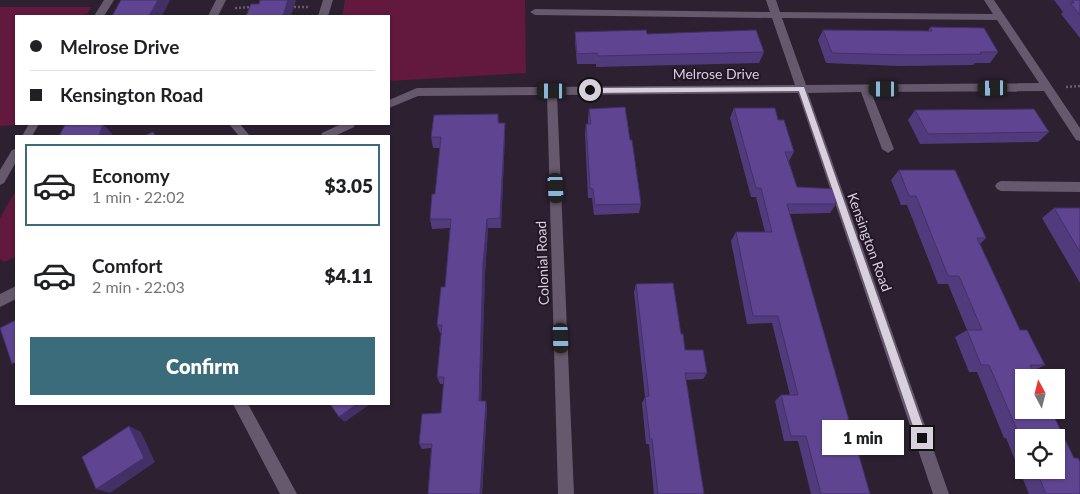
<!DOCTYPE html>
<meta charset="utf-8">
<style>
:root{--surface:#fff;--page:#f2f2f2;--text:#202124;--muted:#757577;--line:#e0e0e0;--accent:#3b6c7c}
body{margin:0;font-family:Lato,sans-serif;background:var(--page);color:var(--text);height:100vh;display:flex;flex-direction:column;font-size:19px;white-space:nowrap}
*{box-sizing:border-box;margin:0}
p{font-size:16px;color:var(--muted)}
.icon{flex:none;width:28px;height:28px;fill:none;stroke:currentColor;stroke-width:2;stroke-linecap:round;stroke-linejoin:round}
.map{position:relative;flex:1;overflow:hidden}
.side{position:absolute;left:15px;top:135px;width:375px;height:270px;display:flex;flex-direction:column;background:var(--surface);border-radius:0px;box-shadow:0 1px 4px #0004}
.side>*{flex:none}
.top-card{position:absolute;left:15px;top:15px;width:375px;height:110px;border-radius:0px;box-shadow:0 1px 4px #0004;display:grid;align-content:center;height:110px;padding:0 15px;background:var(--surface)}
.needle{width:32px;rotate:353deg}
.controls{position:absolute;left:1015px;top:369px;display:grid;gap:10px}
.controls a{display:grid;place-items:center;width:50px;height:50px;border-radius:0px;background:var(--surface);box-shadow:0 1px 4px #0004;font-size:25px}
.end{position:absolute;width:22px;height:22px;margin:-11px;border:6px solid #d8d0dc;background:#111;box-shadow:0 0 0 2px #111}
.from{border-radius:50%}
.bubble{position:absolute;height:35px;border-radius:0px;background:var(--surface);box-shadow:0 1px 4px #0004;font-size:16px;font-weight:800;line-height:35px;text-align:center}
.car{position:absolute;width:15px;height:30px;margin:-15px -8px;border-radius:6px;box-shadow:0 0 4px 1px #0007;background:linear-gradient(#222 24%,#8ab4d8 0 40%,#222 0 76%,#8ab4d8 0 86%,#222 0)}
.top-card b{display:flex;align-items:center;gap:18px;height:48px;font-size:19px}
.top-card b+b{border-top:1px solid var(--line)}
.top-card i{width:12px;height:12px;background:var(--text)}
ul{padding:9px 0 0;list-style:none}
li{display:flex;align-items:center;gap:15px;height:82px;margin:0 10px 8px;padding:0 5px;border:2px solid transparent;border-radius:0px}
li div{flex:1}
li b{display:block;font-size:19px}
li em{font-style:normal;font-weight:800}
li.current{border-color:var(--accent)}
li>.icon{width:45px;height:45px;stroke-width:1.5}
.action{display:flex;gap:10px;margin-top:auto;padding:10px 15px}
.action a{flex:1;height:58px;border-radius:0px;background:var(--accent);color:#fff;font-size:20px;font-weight:800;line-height:58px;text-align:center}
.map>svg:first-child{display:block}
</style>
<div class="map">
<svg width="1080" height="494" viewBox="0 0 1080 494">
<rect width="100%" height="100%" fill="#2c2031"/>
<path fill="#63183e" d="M345 0H525L526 73 389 81V16H342Z
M0 7H91L86 16H16V124H20L18 125 0 126Z
M16 190V257L4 262 0 259V218Z"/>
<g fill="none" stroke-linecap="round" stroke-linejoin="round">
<path stroke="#675d6c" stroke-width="2.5" stroke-dasharray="2 2" stroke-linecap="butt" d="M290 7H309
M235 8 252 7
M1066 87 1080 86"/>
<path fill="#67596d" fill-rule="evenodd" d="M104 0H114L104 16H94Z
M216 0H226L218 16H208Z
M323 0H333L328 16H318Z
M766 0H776L780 12 993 14 984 0H994L1080 128V141L1076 140 1044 91 871 92 894 149 888 153 882 149 861 92 808 93 949 494H933L798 93 557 95 574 494H558L547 95 418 96 389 108V100L417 88 795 85 772 18 535 15 530 12 535 9 770 12ZM782 18 997 20 1039 83 806 85Z
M29 124H39L32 136H22Z
M229 124H240L250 136H239Z
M341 124H355L354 127 335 136H321L322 133Z
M16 149V162L4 183 0 185V170L12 150Z
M1001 181 1080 182V192L1001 191 997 189 995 186 997 183Z
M16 286V299L0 307V294Z
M233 404H248L297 494H280Z"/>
</g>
<path fill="#523b7d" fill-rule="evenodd" d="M1054 0H1080V38L1061 14 1063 12Z
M930 27 998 52 990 63H975L973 65 900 66 826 63 818 40 823 30 928 31Z
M575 32 647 34 764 52 759 63 596 67V64H577L575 43Z
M734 108 778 120 794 152 789 161 797 187 836 204 830 213 789 214 870 494H811L798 441H784L775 401 781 395H790L772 323 747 324 731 241 736 232H765L756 197H751L730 118Z
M589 109 641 204 639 213 594 215 592 198H588L585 134 586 124H588V119Z
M915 110 1049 132 1038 142 920 144 908 120Z
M498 114 499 123H505V133L501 228H488L485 274 481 401 487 406 482 494H428L431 448 422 449 419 444 441 413 444 384H440L437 377 441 333H440L437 325 445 287 450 228 432 229 430 219 435 194 440 148H433L431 137Z
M899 170 986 238 980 244 1020 330 1045 365 1033 371 1080 494H1029L1006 438H1004L977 372H969L955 337 967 330 948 284H938L907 205H901L891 180ZM1024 438 1056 470H1024Z
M1054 208H1080V283L1042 218Z
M636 284 681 334 685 350 707 373 703 379 686 380 704 494H654L649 444H646L642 403 645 397 634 292Z"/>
<path fill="#423066" d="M158 0H170L162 16H149Z
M288 0H296L291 16H283Z
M505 123V133L501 228 500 218Z
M103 124 112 134 111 136H99Z
M487 219 488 228 485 274 481 407 479 401 483 265Z
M486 401 487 406 482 494H480Z
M357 404H370L345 422 339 417Z
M129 426 141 432 155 462 110 493 96 489Z"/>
<path fill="#5f4591" stroke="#423066" d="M121 0H158L149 16H112Z
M260 0H288L283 16H246L251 4H259Z
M1072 0H1080V15L1070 3H1074Z
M930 27 984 28 998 52H980L982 54 907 55 832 53 823 30 932 31Z
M646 30 647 34 756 30 764 52 598 56 597 53 577 54 575 32Z
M625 107 630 140H632L641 204 595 205 593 189 590 188 586 124H591L589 109Z
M734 108H775L778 120H784L794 152H785L797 187 837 189 836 204H787L870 494H821L806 436H791L781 395H798L778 316H753L736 232H772L761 188H756Z
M1034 109 1049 132 928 134 915 110Z
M498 114V123H505L500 218 487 219 483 265 479 401H486L480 494H428L432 444H419L422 414 441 413 444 377H437L442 325H437L441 287H445L451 219H430L432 194H435L441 137H431L434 115Z
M103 124 99 136H59L65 125Z
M153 132 156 136H144Z
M899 170H955L986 238H977L1020 330H1027L1045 365H1030L1036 378H1024V410H1051L1074 458H1078L1080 462V494H1046L1036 470H1056V438H1024V441L1020 432H1018L989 365H981L967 330H982L959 276H948L916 196H909Z
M1054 208H1080V252Z
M673 283 681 334H683L685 350H703L707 373H685L704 494H658L652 439H650L645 397 649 396 636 284Z
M16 320V362L12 364 0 328Z
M330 404H357L339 417Z
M129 426 144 458 96 489 82 457Z"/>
<path fill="#d8d0dc" d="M804 87 927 438 922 443 917 438 799 91 590 93 587 90 590 88Z"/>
<g text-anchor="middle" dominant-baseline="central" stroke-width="4" stroke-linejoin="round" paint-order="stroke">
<g font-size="14" fill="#d8d0dc" stroke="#221627">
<text x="716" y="73">Melrose Drive</text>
<text transform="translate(870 242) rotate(70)">Kensington Road</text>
<text transform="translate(542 263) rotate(-92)">Colonial Road</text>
</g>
</g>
</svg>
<div class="controls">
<a><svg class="needle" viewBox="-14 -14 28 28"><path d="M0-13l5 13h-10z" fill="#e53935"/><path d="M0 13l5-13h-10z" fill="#757577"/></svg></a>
<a><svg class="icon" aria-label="locate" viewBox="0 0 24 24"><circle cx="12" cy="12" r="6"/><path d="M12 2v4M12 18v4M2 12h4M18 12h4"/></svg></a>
</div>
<i class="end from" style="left:590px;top:90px"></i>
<i class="end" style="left:922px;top:438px"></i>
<div class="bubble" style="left:822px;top:420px;width:82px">1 min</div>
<i class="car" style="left:993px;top:88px;rotate:269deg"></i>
<i class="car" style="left:884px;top:89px;rotate:270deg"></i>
<i class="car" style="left:552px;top:91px;rotate:270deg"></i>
<i class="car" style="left:556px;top:188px;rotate:177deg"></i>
<i class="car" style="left:561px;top:338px;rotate:178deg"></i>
<div class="top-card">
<b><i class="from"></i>Melrose Drive</b>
<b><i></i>Kensington Road</b>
</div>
<section class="side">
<ul>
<li class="current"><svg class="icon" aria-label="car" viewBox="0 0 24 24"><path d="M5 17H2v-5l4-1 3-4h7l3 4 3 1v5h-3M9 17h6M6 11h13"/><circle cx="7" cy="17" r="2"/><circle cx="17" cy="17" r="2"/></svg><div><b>Economy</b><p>1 min · 22:02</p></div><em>$3.05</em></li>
<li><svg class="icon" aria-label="car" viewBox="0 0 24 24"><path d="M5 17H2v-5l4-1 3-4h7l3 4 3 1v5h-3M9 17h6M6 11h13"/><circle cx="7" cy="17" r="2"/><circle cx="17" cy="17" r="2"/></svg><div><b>Comfort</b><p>2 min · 22:03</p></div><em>$4.11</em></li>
</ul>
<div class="action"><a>Confirm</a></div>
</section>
</div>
